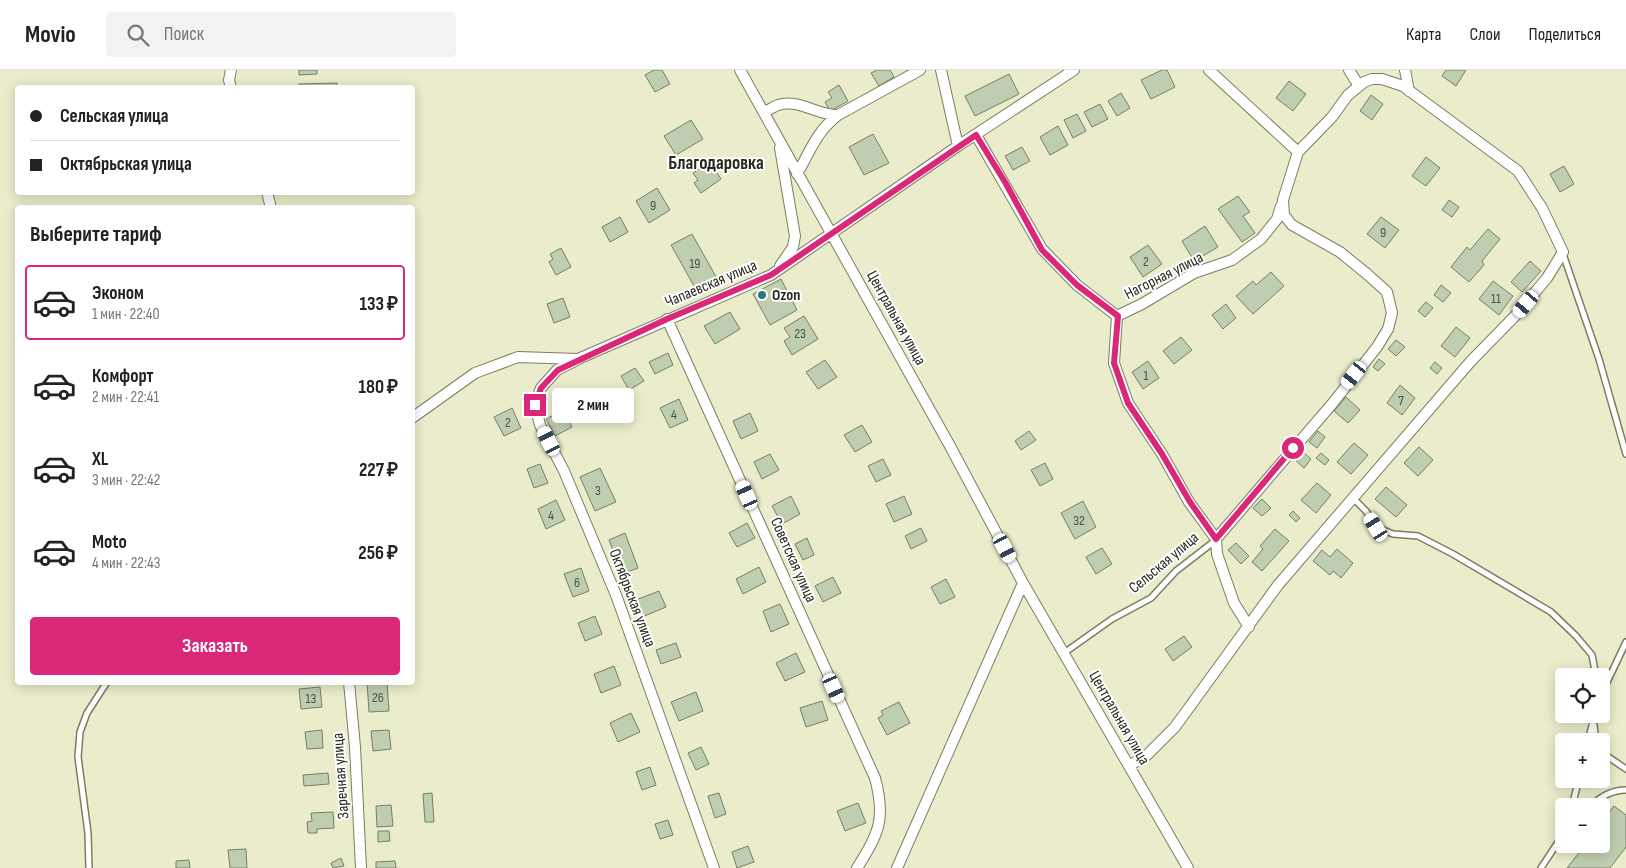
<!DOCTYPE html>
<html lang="ru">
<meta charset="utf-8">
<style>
:root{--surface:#fff;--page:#f2f2f2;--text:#222;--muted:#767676;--line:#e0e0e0;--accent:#db2777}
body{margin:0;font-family:"Sofia Sans Condensed",sans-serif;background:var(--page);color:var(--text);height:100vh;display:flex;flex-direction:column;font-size:19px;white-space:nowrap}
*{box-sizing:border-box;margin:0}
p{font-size:16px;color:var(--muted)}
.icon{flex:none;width:28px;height:28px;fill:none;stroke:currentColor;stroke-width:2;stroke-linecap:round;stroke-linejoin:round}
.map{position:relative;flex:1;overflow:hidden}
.drawer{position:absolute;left:15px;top:135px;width:400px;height:480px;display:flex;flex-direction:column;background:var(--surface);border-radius:5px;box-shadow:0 2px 12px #0003}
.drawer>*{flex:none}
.guide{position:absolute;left:15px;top:15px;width:400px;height:110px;border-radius:5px;box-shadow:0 2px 12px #0003;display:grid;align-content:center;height:110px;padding:0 15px;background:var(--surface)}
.controls{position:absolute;left:1555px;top:598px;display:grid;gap:10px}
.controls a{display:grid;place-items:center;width:55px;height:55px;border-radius:5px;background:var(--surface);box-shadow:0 2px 12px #0003;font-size:25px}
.end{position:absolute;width:22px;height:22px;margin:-11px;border:6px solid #db2777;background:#fff;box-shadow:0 0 0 2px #fff}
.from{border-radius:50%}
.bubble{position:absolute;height:35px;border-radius:5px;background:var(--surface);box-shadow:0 2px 12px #0003;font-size:16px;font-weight:700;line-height:35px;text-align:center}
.car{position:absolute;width:15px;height:30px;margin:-15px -8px;border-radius:6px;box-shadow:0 0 4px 1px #0007;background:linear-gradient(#fff 24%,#345 0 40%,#fff 0 76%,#345 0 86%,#fff 0)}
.guide b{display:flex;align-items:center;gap:18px;height:48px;font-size:19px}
.guide b+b{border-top:1px solid var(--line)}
.guide i{width:12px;height:12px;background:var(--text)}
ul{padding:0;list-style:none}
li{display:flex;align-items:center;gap:15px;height:75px;margin:0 10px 8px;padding:0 5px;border:2px solid transparent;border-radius:5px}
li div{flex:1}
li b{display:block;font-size:19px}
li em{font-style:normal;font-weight:700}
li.on{border-color:var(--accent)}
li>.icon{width:45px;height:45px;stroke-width:1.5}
h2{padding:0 15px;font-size:22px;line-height:60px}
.cta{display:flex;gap:10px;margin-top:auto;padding:10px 15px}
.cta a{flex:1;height:58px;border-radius:5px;background:var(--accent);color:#fff;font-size:20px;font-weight:700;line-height:58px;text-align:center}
header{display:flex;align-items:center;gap:30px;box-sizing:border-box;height:70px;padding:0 25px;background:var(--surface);border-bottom:1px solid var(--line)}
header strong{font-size:24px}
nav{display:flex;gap:28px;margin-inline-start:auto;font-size:18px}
.search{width:350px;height:45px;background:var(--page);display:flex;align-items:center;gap:12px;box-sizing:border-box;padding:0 18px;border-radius:5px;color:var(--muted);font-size:19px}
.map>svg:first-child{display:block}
</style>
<header>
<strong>Movio</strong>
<div class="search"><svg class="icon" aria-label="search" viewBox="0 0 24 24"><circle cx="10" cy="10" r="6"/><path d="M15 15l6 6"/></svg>Поиск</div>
<nav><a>Карта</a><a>Слои</a><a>Поделиться</a></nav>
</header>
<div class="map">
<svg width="1626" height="798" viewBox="0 0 1626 798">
<rect width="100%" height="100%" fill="#eaeccb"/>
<path fill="#bfceb0" stroke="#738065" d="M299 0H317V4L299 5Z
M654 0H662L670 14 655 22 645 5Z
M877 0H890L894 7 879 16 871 3Z
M1162 0H1167L1175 17 1151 29 1141 10Z
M1446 0H1466L1456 16 1442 6Z
M1009 4 1019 24 975 46 965 26Z
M1289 11 1306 24 1293 41 1276 28Z
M337 13V18H299V14Z
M839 15 848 31 830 41 825 32 832 28 828 22Z
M1121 23 1130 38 1117 46 1108 31Z
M1371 25 1383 34 1372 50 1360 41Z
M1100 34 1108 49 1092 57 1084 42Z
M1077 44 1086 61 1073 68 1064 50Z
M691 50 703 69 676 85 664 66Z
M1058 56 1068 75 1050 85 1040 67Z
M873 64 889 93 864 105 849 77Z
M1022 77 1030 91 1013 100 1005 86Z
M1426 87 1440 98 1426 116 1412 106Z
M710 92 721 109 701 123 694 113 698 110 693 103Z
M1564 96 1574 114 1560 122 1550 104Z
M657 118 670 140 649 153 636 131Z
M1238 126 1250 142 1243 146 1255 163 1242 172 1218 139Z
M1449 130 1459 137 1452 147 1442 140Z
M620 147 628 162 610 172 602 157Z
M1381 147 1399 160 1385 178 1367 164Z
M1205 156 1218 177 1194 191 1182 171Z
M1488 159 1500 169 1482 191 1484 195 1469 212 1451 197 1467 177 1470 180Z
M692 164 719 212 698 223 671 175Z
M1148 175 1162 194 1143 207 1130 187Z
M561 178 571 197 556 205 549 192 553 189 550 184Z
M1530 191 1541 201 1522 222 1511 212Z
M1271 202 1284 216 1253 244 1236 226 1253 211 1256 215Z
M781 209 797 240 770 255 753 224Z
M1493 211 1513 226 1499 245 1479 229Z
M1441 215 1451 223 1443 232 1434 225Z
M563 228 570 247 554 253 547 234Z
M1426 232 1433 238 1425 247 1418 241Z
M1226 234 1236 248 1223 259 1212 245Z
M730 242 740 259 715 274 704 256Z
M804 246 818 269 792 285 784 271 790 267 784 258Z
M1456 257 1470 268 1455 287 1441 276Z
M1181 267 1192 280 1174 294 1163 281Z
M1396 270 1405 277 1396 286 1388 279Z
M668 283 673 295 655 304 649 292Z
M1379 289 1385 294 1378 301 1373 297Z
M825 290 837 307 818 319 806 302Z
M1148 291 1159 308 1143 319 1132 302Z
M1435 292 1442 298 1437 304 1430 298Z
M635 298 644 311 629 320 621 306Z
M1400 315 1415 328 1402 345 1387 333Z
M1346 327 1360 340 1348 353 1334 341Z
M679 329 688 350 670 358 660 338Z
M512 338 521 358 504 366 494 347Z
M563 340 572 357 555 366 546 349Z
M750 343 758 361 741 369 733 351Z
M862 355 872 372 855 382 844 365Z
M1029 361 1036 370 1021 380 1015 371Z
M1318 361 1325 367 1317 378 1309 372Z
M1354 373 1368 385 1351 404 1337 392Z
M1419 377 1433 390 1418 406 1404 393Z
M1301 380 1311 389 1304 398 1294 389Z
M1321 383 1329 390 1325 395 1316 388Z
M770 384 779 400 762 409 754 392Z
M883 389 891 405 876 412 868 396Z
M1045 393 1053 409 1040 416 1031 400Z
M540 394 548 413 534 418 527 399Z
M600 398 616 432 595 441 580 407Z
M1317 413 1331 425 1316 443 1301 430Z
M1386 417 1407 435 1396 447 1375 429Z
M791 426 800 444 782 454 772 436Z
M904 426 912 444 894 452 886 434Z
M1262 429 1271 438 1262 446 1253 438Z
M556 430 565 450 546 459 538 439Z
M1083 431 1096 457 1075 469 1061 443Z
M1293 441 1300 448 1296 452 1289 445Z
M747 453 755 468 737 477 729 463Z
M921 458 927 471 911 479 905 466Z
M1275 459 1289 471 1262 501 1252 492 1263 479 1260 476Z
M625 463 638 498 622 504 609 470Z
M807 468 814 485 803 490 795 474Z
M1236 473 1249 486 1241 494 1228 480Z
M1102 478 1112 494 1096 504 1086 487Z
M1337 479 1353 493 1341 508 1333 501 1330 505 1313 491 1322 480 1330 487Z
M759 497 766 512 743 524 736 509Z
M581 498 589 521 573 527 564 504Z
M833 507 841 523 823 532 815 516Z
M946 509 955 527 940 534 931 517Z
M659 521 666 537 642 547 636 530Z
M780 534 789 554 771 562 763 541Z
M595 546 602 564 585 571 578 553Z
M1184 566 1192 577 1173 591 1165 579Z
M676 573 681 587 661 594 656 580Z
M796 583 805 602 785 611 776 593Z
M614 596 621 615 601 623 594 604Z
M367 612H387L389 641 369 642Z
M320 617 322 637 301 639 299 619Z
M696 622 703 641 679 651 671 632Z
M822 631 828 650 806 657 800 638Z
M899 632 910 653 887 665 878 648 883 645 881 641Z
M631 643 640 662 618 672 610 653Z
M322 660 323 678 307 679 305 662Z
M389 660 391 679 373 681 371 661Z
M701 677 709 694 696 700 688 683Z
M650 697 656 715 642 720 636 702Z
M328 703 329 714 304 716 303 705Z
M432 723 434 752H425L423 724Z
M719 723 726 744 715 748 708 726Z
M858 733 866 753 845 761 837 741Z
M391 735 393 756 377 757 376 736Z
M1614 736 1626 745V777L1610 798H1567L1586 774H1601V753Z
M333 742 334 758 317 759V763H308L307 752 312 751 311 743Z
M668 750 673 765 660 769 655 754Z
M378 761H389L390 771 378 772Z
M748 776 754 792 737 798 732 782Z
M246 779 247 798H230L228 780Z
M341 788 344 796 333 798 331 793Z
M189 790 190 798H176V791Z
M395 791 396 798H376V792Z"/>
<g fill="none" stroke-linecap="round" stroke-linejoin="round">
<g stroke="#7c7e60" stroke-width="8">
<path id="lane" d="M1563 184 1599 289 1626 384
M1353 428 1366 441 1376 457 1393 464 1418 466 1453 484 1551 542 1576 566 1592 585 1596 606
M1064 583 1112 549 1151 528 1176 501 1216 470
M1601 625 1626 572
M1594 655 1595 664 1598 671
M1588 671 1595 644
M1601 677 1604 684 1626 699
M1572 736 1579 709
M1591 736C1600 727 1612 720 1626 720
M89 798 88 763 78 687 80 662 87 643 107 612
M1541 798 1564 763"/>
</g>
<g stroke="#7c7e60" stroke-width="12">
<path id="street" d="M740 0 950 376 1023 513 1188 798
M941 0 958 76
M1209 0 1298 82
M1349 0 1359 16
M1405 0 1409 21
M231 18 229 10 231 0
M764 42C769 40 773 37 778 35 798 28 819 46 838 45
M976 65 1042 179 1077 215 1117 246
M780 78 795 166 793 177 780 196
M797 104C811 80 816 62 838 45L920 0
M267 122 271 138
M1117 246 1114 293 1128 333 1162 384 1189 432 1216 469 1217 484 1234 533 1249 557
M1117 246 1142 234 1194 203 1232 190 1261 169 1277 149 1281 136
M667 249 875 708C886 749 879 763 857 798
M577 290 557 300 541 318 535 335 540 355 564 401 616 525 714 798
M412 348 475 303 518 287 578 289 771 205 958 76 1074 0
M349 612 355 677 361 798
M1129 696 1147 685 1175 657 1278 515 1471 291 1515 246 1547 208 1563 182 1542 138 1518 101 1403 16 1382 9H1372L1364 12 1348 25 1332 47 1298 82 1283 130 1284 145 1292 155 1340 182 1367 204 1387 222 1392 243 1388 259 1377 277 1332 334 1216 469
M897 798 1023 513"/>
</g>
<use href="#lane" stroke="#fff" stroke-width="5"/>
<use href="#street" stroke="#fff" stroke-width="10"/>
</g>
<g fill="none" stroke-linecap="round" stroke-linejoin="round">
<path stroke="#db2777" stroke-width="6" d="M535 335 541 318 558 300 667 249 771 205 976 65 1005 112 1042 180 1077 215 1118 246 1114 293 1128 333 1162 384 1190 432 1216 469 1293 378"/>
</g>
<circle fill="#2c767c" stroke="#fff" stroke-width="2" cx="762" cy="225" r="5"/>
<g text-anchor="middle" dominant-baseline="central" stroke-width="4" stroke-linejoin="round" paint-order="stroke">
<g font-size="14" fill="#4e5242">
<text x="653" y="135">9</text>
<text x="1383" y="162">9</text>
<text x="1146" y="191">2</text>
<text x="695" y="193">19</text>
<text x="1496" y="228">11</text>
<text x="800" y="263">23</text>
<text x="1146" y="305">1</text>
<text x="1401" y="330">7</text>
<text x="674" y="344">4</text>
<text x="508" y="352">2</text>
<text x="598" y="420">3</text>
<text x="551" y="445">4</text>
<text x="1079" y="450">32</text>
<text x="577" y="512">6</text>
<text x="378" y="627">26</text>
<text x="311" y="628">13</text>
</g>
<g font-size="16" fill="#28291d" stroke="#fff">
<text transform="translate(1164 206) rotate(-27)">Нагорная улица</text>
<text transform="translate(711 214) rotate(-23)">Чапаевская улица</text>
<text transform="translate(896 248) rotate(61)">Центральная улица</text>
<text transform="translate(793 490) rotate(66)">Советская улица</text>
<text transform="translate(1164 493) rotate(-40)">Сельская улица</text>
<text transform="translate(632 528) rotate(69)">Октябрьская улица</text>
<text transform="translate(1119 648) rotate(60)">Центральная улица</text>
<text transform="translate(341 706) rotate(-94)">Заречная улица</text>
</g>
<g font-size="16" font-weight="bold" fill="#28291d" stroke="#fff" text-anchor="start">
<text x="772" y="225">Ozon</text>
</g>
<g font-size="19" font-weight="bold" fill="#28291d" stroke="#fff">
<text x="716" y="93">Благодаровка</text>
</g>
</g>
</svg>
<div class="controls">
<a><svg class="icon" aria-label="locate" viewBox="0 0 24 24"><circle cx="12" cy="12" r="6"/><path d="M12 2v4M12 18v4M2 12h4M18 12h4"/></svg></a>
<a>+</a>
<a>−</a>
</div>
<i class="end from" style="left:1293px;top:378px"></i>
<i class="end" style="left:535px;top:335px"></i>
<div class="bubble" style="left:552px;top:318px;width:82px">2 мин</div>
<i class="car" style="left:1526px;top:234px;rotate:220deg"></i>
<i class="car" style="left:1354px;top:305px;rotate:218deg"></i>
<i class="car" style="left:549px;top:371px;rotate:333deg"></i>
<i class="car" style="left:747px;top:425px;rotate:336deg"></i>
<i class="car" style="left:1376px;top:457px;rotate:328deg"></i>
<i class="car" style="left:1005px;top:478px;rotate:152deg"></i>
<i class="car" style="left:834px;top:618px;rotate:156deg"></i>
<div class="guide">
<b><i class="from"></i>Сельская улица</b>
<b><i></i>Октябрьская улица</b>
</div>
<section class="drawer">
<h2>Выберите тариф</h2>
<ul>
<li class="on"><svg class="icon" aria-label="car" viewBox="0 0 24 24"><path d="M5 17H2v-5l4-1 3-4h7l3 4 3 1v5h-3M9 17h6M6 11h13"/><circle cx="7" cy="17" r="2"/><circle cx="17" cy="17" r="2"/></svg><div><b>Эконом</b><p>1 мин · 22:40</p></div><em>133 ₽</em></li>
<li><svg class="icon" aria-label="car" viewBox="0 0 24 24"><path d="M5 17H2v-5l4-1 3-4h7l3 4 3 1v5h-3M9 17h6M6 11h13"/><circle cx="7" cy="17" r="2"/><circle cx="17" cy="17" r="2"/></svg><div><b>Комфорт</b><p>2 мин · 22:41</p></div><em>180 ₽</em></li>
<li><svg class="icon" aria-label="car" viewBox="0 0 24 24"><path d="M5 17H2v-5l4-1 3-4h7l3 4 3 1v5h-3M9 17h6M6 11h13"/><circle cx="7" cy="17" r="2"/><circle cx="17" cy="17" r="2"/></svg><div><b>XL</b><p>3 мин · 22:42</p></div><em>227 ₽</em></li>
<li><svg class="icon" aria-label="car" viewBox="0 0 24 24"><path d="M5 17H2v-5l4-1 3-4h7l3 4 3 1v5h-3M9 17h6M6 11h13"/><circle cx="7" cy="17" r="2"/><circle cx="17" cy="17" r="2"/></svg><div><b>Moto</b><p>4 мин · 22:43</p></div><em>256 ₽</em></li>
</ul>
<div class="cta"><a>Заказать</a></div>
</section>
</div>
